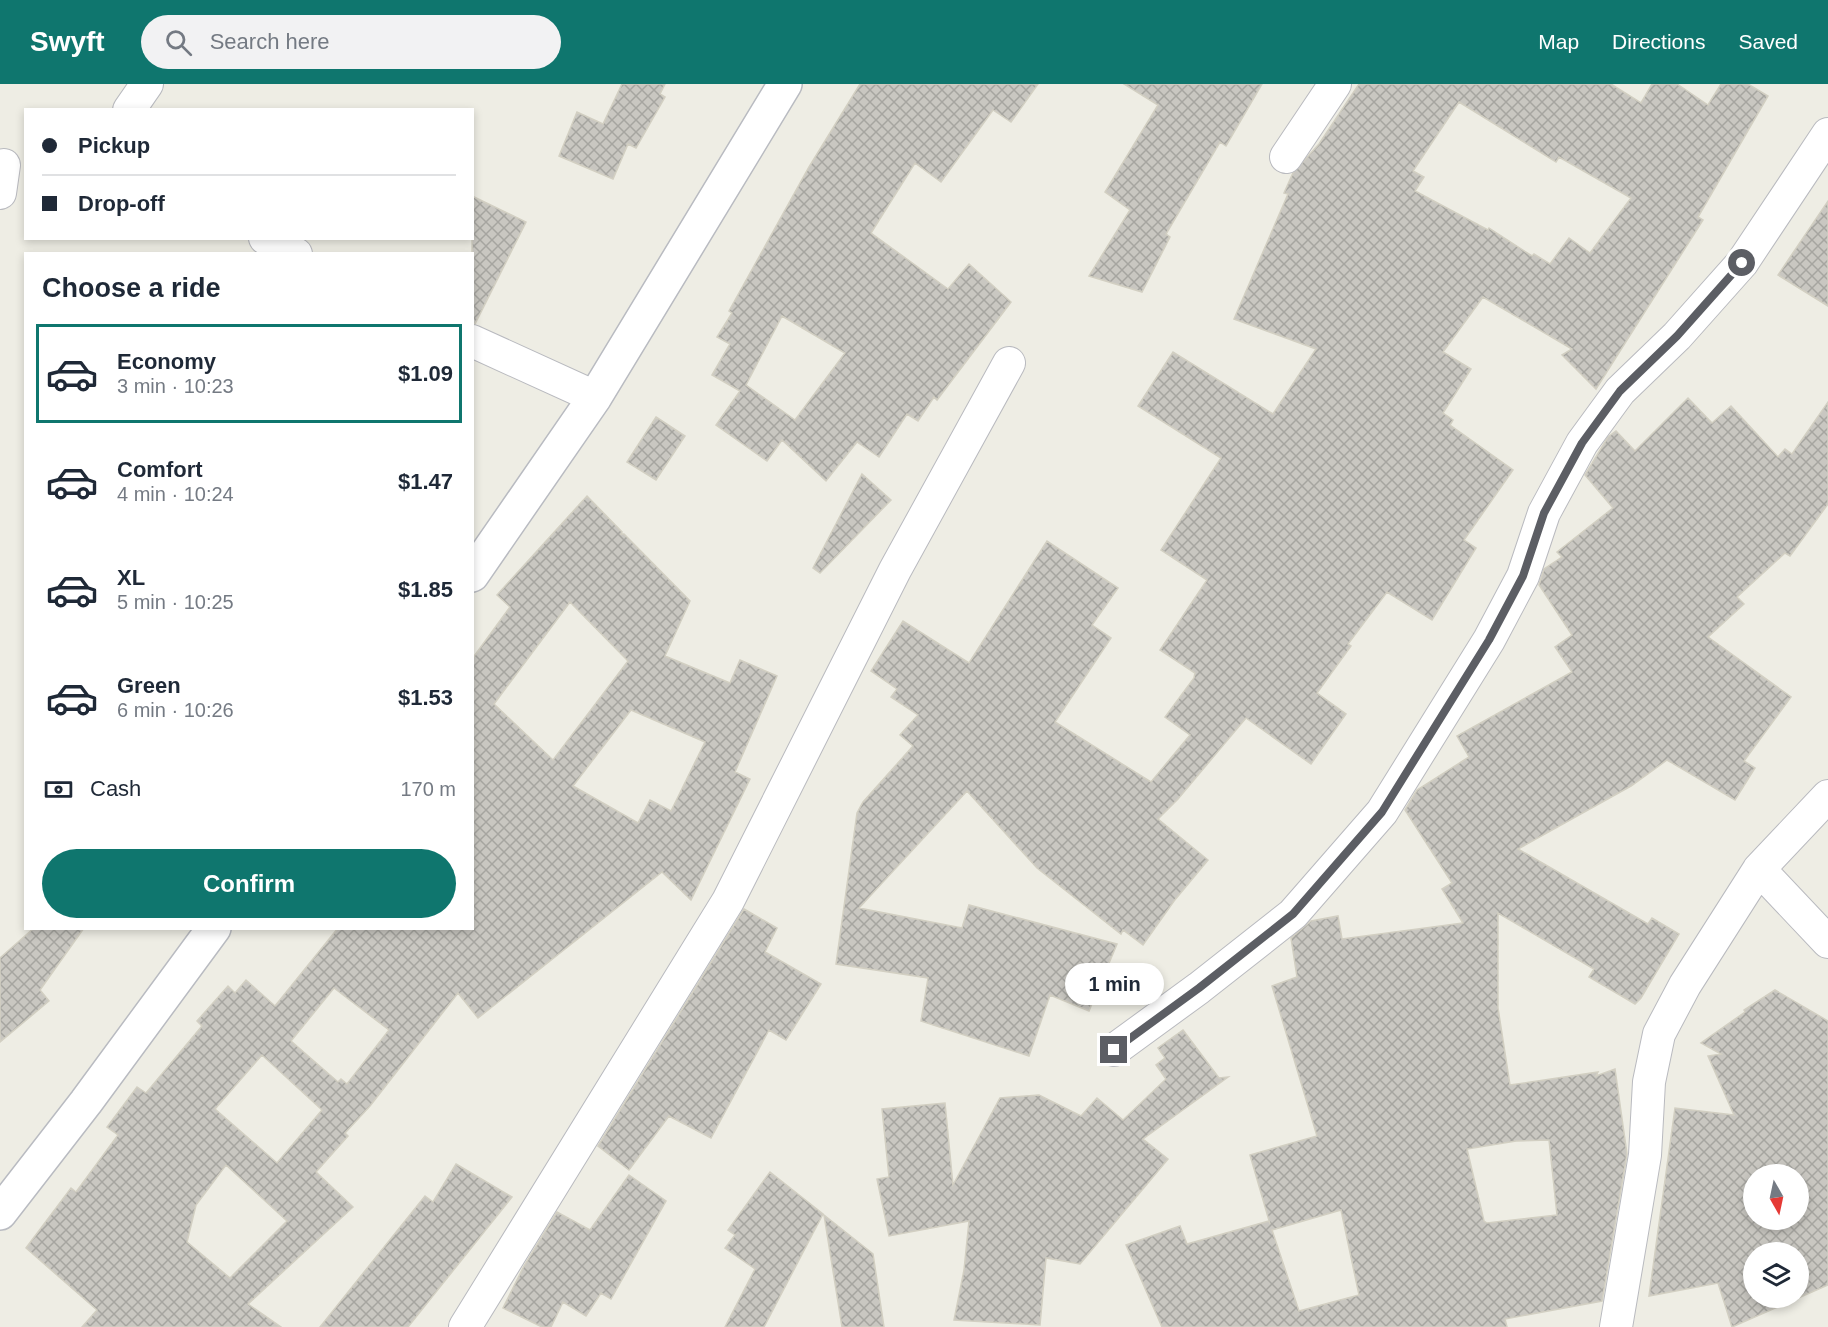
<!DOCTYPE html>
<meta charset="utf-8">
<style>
:root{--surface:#fff;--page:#f2f2f3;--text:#1f2937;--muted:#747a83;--line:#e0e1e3;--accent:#0f766e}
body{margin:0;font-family:Arial,sans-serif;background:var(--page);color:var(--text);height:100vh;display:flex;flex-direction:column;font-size:22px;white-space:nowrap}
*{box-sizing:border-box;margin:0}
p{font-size:20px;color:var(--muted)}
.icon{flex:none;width:33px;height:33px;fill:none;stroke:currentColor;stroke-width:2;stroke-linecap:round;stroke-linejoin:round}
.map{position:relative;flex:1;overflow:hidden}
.drawer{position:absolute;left:24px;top:168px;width:450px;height:678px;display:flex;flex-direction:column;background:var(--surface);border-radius:0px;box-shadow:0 3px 9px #0003}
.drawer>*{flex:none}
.hud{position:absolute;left:24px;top:24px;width:450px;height:132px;border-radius:0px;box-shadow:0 3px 9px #0003;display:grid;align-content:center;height:132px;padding:0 18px;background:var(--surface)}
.needle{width:39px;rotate:171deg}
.controls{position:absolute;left:1743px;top:1080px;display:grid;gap:12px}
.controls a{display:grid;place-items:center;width:66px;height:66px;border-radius:50%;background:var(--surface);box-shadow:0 3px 9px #0003;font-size:30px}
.end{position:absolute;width:27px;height:27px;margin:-14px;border:8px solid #5c5e64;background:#fff;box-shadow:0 0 0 3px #fff}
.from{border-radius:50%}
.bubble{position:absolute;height:42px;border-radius:21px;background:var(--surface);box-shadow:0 3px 9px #0003;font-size:20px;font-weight:800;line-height:42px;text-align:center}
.hud b{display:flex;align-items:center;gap:21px;height:57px;font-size:22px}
.hud b+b{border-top:2px solid var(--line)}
.hud i{width:15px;height:15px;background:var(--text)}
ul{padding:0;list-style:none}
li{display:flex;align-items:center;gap:18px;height:99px;margin:0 12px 9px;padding:0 6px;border:3px solid transparent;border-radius:0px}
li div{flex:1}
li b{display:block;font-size:22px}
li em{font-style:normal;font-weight:800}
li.current{border-color:var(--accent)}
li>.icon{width:54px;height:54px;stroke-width:1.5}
h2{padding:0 18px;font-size:27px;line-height:72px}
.pay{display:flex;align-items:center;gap:15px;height:66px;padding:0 18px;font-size:22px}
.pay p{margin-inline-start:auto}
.action{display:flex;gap:12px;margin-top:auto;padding:12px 18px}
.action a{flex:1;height:69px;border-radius:36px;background:var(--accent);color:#fff;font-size:24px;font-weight:800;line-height:69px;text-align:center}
header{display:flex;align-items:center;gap:36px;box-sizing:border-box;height:84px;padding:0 30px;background:var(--accent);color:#fff}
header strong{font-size:28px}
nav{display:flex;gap:33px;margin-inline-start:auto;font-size:21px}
.search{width:420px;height:54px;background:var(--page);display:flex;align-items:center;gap:15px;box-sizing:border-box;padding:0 21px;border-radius:33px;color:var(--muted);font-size:22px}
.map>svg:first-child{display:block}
</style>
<header>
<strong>Swyft</strong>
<div class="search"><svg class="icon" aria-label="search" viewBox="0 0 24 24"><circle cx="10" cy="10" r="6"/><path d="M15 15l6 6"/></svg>Search here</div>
<nav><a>Map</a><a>Directions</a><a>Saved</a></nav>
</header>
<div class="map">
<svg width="1828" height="1243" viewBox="0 0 1828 1243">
<defs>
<pattern id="building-cross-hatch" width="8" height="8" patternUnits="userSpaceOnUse" patternTransform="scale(1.5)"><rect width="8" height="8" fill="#c9c7c1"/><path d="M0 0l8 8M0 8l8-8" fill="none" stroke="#a6a5a0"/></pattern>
</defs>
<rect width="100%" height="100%" fill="#eeede4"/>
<path fill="url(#building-cross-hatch)" stroke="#d2cfc2" stroke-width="1.5" fill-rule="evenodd" d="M622 0H665L660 10 665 13 636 64 628 60 613 95 559 72 577 28 603 40Z
M860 0H1038L1011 38 993 26 941 98 915 79 871 149 948 205 969 180 1011 218 937 316 934 313 918 337 907 330 879 373 857 358 826 397 782 356 767 377 716 341 740 307 712 291 730 260 717 253 732 229 729 227 809 83ZM782 232 845 269 795 336 746 301Z
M1124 0H1262L1226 62 1220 58 1166 150 1170 153 1142 208 1089 192 1130 126 1105 108 1158 21Z
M1359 0H1611L1641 19 1652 0H1677L1708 21 1721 0H1748L1768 12 1698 133 1703 136 1596 305 1562 271 1572 265 1483 213 1443 268 1471 285 1443 329 1453 336 1450 341 1513 386 1464 456 1476 464 1432 536 1387 508 1348 560 1351 562 1317 609 1346 630 1311 680 1246 634 1178 715 1158 735 1208 776 1174 817 1143 861 1123 846 1121 850 1037 784 967 707 859 824 962 844 969 821 1117 860 1089 927 1050 911 1029 972 921 937 928 894 836 880 857 729 863 718 913 662 900 651 918 631 891 613 897 605 871 587 903 537 969 579 1047 457 1118 504 1092 541 1111 554 1055 638 1151 698 1190 651 1165 633 1194 594 1195 589 1160 566 1207 496 1161 466 1221 374 1138 322 1173 268 1273 330 1316 265 1234 235 1288 110 1284 109 1293 89 1319 60ZM1459 18 1556 78 1559 73 1631 114 1590 169 1569 154 1550 180 1534 170 1532 172 1489 144 1488 146 1415 107 1424 93 1413 87Z
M472 112 526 138 475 240 472 239Z
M1828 117V222L1778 191Z
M1688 314 1712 339 1731 322 1778 373 1785 365 1792 370 1828 318V420L1790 472 1785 469 1737 513 1744 520 1708 553 1791 613 1744 677 1755 684 1735 716 1667 676 1631 702 1518 765 1648 840 1652 834 1679 850 1641 914 1635 920 1589 893 1594 885 1498 829V924L1510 1001 1598 988 1596 992 1615 985 1627 1070 1602 1217 1505 1235 1507 1243H1162L1126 1161 1180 1142 1187 1160 1269 1137 1270 1140 1250 1071 1317 1052 1272 902 1297 893 1291 854 1311 837 1338 832 1342 855 1463 839 1442 805 1452 799 1405 726 1417 706 1469 673 1457 652 1572 588 1555 563 1572 551 1539 501 1544 485 1562 473 1557 468 1613 424 1585 391 1608 353 1616 347 1635 367ZM1549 1056 1557 1131 1487 1139 1484 1137 1467 1065 1516 1057ZM1341 1126 1359 1211 1299 1227 1272 1146Z
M656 333 685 352 656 396 627 378Z
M862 390 891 416 820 489 813 484Z
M587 412 622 448 621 450H624L690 517 665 572 730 599 740 576 777 592 735 688 750 695 691 816 662 788 478 934 458 909 370 1022 345 1049 348 1052 316 1088 353 1123 248 1220 281 1243H82L97 1226 26 1164 71 1104 76 1108 118 1051 107 1043 137 1003 146 1009 202 942 197 937 228 902 235 909 246 896 275 922 338 844H472V575L510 523 497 511ZM570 518 628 577 553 676 494 620ZM631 626 705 658 671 727 650 716 638 739 573 702ZM334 904 389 946 347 1000 341 995 338 998 291 957ZM262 971 322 1026 277 1079 215 1025ZM226 1081 287 1137 230 1194 187 1158 196 1121Z
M744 825 777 844 765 868 821 900 786 956 769 946 711 1054 669 1032 629 1086 598 1062Z
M34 844H84L40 906 49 917 0 958V874Z
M1775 906 1828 937V1201L1732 1243 1718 1199 1649 1212 1675 1024 1734 1031 1708 972 1721 970 1701 959 1745 928 1744 926ZM1754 1090H1798V1136H1754ZM1754 1168H1798V1214H1754Z
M1183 946 1219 994 1228 993 1143 1055 1168 1075 1080 1180 1046 1174 1040 1241 954 1236 964 1186 969 1137 889 1152 877 1095 889 1093 882 1025 945 1019 953 1101 1000 1014 1039 1011 1081 1032 1097 1014 1123 1036 1166 995 1156 981 1165 974 1158 964Z
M456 1080 512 1113 408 1243H320L425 1112 433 1118Z
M770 1088 823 1130 764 1243H725L755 1185 725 1164 735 1151 728 1146Z
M629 1091 666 1117 611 1215 601 1209 586 1232 563 1218 551 1243H542L503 1224 524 1182 557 1128 590 1146Z
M824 1131 873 1170 884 1243H842Z"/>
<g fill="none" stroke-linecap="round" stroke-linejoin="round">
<g stroke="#b9babf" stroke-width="34">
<path id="minor" d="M129 26 147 0
M1286 73 1335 0
M0 109 4 81
M265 154 296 170
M472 257 595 313
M1759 785 1828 858
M1114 966 1199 904 1293 830 1382 728 1489 556 1523 492 1544 429 1582 359 1620 307 1677 252 1742 179 1828 50
M465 1243 728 817 895 486 1009 279
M1616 1243 1645 1071 1649 998 1659 950 1685 901 1759 785 1828 712"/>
</g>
<g stroke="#b9bbc1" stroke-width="36">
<path id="secondary" d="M472 491 595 313 785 0
M0 1129 86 1018 214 844"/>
</g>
<use href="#minor" stroke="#fff" stroke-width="32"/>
<use href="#secondary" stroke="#fff" stroke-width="33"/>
</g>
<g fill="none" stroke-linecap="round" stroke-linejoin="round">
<path stroke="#5c5e64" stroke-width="8" d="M1114 966 1199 904 1293 830 1382 728 1489 556 1523 492 1544 429 1582 359 1620 307 1677 252 1742 179"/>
</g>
</svg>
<div class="controls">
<a><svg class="needle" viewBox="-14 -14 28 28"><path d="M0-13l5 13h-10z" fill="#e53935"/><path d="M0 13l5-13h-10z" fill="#747a83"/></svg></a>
<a><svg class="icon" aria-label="layers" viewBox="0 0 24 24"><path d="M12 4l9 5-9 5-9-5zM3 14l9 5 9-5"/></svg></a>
</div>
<i class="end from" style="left:1742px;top:179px"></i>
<i class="end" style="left:1114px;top:966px"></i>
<div class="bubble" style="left:1065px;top:879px;width:99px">1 min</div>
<div class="hud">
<b><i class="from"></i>Pickup</b>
<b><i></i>Drop-off</b>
</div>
<section class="drawer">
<h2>Choose a ride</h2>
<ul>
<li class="current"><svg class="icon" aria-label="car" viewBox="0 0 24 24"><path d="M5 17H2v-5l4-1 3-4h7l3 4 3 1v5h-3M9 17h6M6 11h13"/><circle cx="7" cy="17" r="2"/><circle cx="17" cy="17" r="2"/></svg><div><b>Economy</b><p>3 min · 10:23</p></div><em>$1.09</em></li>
<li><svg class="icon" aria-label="car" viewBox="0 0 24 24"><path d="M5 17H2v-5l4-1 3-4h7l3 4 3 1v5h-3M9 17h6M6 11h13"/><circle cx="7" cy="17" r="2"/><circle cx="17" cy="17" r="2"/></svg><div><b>Comfort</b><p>4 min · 10:24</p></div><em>$1.47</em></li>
<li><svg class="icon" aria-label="car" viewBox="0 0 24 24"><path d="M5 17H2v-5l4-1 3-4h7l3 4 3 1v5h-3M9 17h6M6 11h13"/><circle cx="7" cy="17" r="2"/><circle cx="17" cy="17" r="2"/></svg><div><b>XL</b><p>5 min · 10:25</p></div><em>$1.85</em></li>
<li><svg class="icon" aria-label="car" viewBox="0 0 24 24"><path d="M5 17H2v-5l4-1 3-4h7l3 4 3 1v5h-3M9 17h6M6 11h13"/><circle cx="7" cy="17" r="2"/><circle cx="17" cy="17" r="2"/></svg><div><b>Green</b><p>6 min · 10:26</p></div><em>$1.53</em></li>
</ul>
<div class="pay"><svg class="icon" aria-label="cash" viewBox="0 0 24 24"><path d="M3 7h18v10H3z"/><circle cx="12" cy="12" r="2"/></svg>Cash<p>170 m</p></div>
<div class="action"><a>Confirm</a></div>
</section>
</div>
